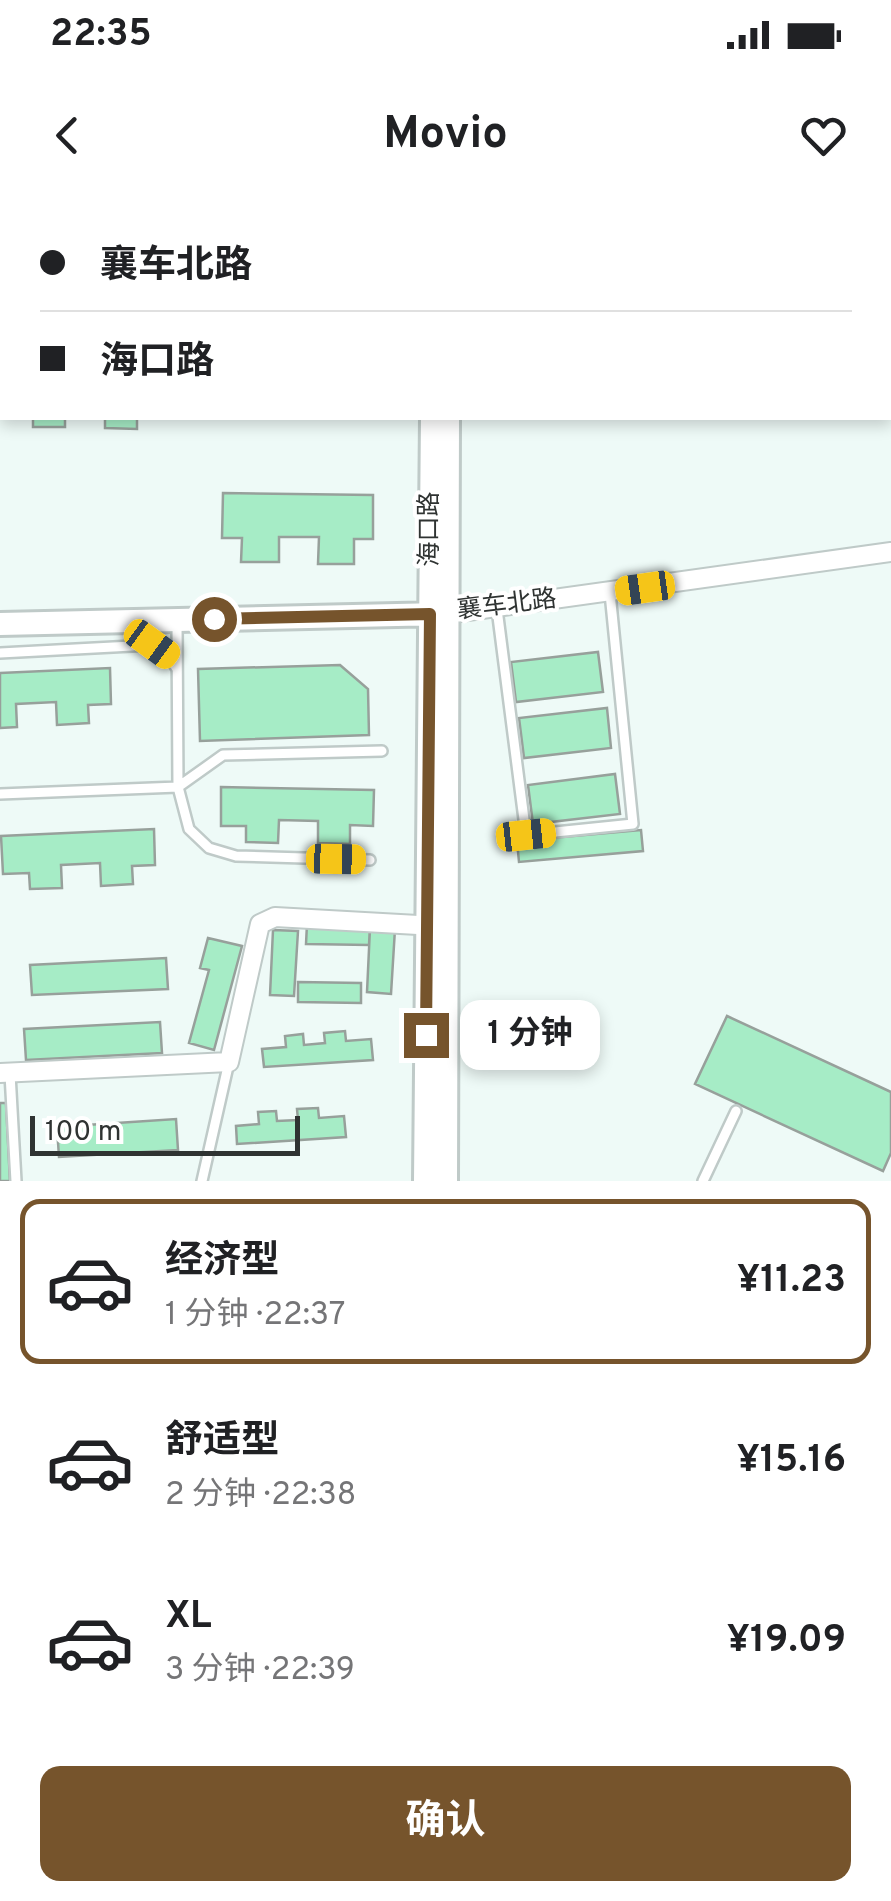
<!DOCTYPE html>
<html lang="zh">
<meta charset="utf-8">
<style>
:root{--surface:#fff;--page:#f2f2f2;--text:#202124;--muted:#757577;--line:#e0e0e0;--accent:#76542c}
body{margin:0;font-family:Overpass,"Noto Sans SC",sans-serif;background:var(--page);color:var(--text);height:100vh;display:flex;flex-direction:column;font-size:38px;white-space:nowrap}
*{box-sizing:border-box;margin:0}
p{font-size:32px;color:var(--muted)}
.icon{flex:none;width:55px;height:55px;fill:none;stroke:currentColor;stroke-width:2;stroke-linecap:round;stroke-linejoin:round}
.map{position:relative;height:981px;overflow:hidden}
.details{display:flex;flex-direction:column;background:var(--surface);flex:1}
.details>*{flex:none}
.guide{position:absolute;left:0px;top:0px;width:892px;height:220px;box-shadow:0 5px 15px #0003;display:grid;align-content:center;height:220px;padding:0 40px;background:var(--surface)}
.scale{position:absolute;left:30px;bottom:25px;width:270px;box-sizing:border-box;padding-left:10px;border:5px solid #2f3332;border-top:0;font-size:28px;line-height:35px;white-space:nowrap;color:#2f3332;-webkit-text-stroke:8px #fff;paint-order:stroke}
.end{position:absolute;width:45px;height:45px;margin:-22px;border:12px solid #76542c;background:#fff;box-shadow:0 0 0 5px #fff}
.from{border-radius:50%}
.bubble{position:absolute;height:70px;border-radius:20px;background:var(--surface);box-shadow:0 5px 15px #0003;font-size:32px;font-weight:700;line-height:70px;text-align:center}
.car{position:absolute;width:30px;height:60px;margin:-30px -15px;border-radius:12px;box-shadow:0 0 8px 2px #0007;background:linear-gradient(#f5c518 24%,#345 0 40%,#f5c518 0 76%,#345 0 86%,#f5c518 0)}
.guide b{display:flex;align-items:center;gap:35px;height:95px;font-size:38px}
.guide b+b{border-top:2px solid var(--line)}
.guide i{width:25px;height:25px;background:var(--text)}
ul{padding:18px 0 0;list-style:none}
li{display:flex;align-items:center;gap:30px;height:165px;margin:0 20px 15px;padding:0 20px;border:5px solid transparent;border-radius:20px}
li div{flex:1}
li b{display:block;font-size:38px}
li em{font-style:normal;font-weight:700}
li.active{border-color:var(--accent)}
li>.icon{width:90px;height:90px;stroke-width:1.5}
.cta{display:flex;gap:20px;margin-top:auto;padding:20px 40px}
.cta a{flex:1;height:115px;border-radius:20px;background:var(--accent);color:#fff;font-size:40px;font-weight:700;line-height:115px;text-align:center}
.status{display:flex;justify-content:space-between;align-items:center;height:70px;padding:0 50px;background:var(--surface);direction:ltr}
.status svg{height:28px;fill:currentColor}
header{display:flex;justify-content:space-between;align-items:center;height:130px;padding:0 40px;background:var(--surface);font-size:45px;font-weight:700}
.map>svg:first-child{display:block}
</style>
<div class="status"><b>22:35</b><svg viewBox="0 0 49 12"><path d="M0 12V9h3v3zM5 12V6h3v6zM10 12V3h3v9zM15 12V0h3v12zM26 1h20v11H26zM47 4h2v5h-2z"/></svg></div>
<header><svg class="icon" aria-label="back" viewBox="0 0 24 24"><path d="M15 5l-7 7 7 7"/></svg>Movio<svg class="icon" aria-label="heart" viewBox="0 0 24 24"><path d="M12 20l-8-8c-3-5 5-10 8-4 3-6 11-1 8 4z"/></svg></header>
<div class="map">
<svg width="891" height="981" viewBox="0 0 891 981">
<rect width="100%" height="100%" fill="#eefaf7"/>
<path fill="#a6ecc6" stroke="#97a09b" stroke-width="2.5" d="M221 0H371V2H221Z
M33 218H65V227H33Z
M105 218H137V229L105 228Z
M223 293 373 295V339H354V364H318L319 337H279V362H241L242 338H222Z
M598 452 603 492 516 502 511 462Z
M340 465 368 489 369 535 200 541 198 469Z
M110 468 111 504 88 505 89 523 57 525 56 502 16 504 17 527 0 528V473Z
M607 508 611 548 524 558 519 518Z
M615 574 620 614 533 624 528 585Z
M221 587 374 590 373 626 350 625V644L318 643V621L279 620 278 643 246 642V626H221Z
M154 629 155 665 132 666 133 684 101 686 100 663 61 665 62 688 30 689 29 673 3 674 1 636Z
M641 630 643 651 519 662 517 641Z
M307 724 370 725 369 745 306 744Z
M370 728 395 729 391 794 367 792Z
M273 730 298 731 294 796 270 795Z
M208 738 242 746 214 850 189 843 209 770 200 768Z
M166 758 168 789 32 795 30 765Z
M298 782 361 783V803L298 802Z
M727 816 891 892V953L883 971 695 884Z
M160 822 162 853 26 860 24 829Z
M345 831 346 841 371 839 373 860 264 867 262 849 286 847 285 836 303 834 304 845 325 843 324 833Z
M0 903H6L10 981H0Z
M318 908 319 918 344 916 346 937 237 944 236 926 259 924 258 912 276 911 277 921 298 920 297 909Z
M176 919 178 950 59 957 57 927Z"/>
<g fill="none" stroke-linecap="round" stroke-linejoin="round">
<g stroke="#bfcac8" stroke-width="14">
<path id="service" d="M497 409 526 635 633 624 610 393
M177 423 178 587 189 629 209 648 236 656 370 660
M0 453 151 445 170 458 177 469
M0 594 178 587 223 555 382 551
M10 874 16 981
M202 981 229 862
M703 981 736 911"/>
</g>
<g stroke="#bfcac8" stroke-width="22">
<path id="minor" d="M446 414 891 352
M0 873 229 862 260 724 275 717 436 726"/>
</g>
<g stroke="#bfcac8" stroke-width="28">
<path id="tertiary" d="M433 2V0
M451 2V0
M0 424 441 414
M425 981 432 218
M446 981 448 218"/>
</g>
<use href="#service" stroke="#fff" stroke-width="9"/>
<use href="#minor" stroke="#fff" stroke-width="18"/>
<use href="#tertiary" stroke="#fff" stroke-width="22"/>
</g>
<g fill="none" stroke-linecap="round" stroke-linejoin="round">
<path stroke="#76542c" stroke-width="12" d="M214 419 430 414 426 835"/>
</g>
<g text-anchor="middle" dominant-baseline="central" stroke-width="8" stroke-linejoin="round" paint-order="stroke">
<g font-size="25" fill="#2f3332" stroke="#fff">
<text transform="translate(431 329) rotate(-90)">海口路</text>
<text transform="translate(507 406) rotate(-7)">襄车北路</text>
</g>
</g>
</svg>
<div class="scale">100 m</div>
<i class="end from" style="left:214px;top:419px"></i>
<i class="end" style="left:426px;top:835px"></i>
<div class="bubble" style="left:460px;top:800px;width:140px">1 分钟</div>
<i class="car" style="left:645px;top:388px;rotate:262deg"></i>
<i class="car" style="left:152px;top:444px;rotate:126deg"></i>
<i class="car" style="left:526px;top:635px;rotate:84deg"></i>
<i class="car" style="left:336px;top:659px;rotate:91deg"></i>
<div class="guide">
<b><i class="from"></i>襄车北路</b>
<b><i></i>海口路</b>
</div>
</div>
<section class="details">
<ul>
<li class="active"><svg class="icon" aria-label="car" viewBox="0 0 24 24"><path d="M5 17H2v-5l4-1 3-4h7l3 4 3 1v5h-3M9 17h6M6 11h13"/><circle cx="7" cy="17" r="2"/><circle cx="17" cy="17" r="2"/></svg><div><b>经济型</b><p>1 分钟 · 22:37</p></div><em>¥11.23</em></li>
<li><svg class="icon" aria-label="car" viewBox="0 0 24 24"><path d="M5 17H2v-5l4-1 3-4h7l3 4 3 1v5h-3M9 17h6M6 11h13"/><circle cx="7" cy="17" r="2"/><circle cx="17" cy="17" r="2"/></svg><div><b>舒适型</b><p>2 分钟 · 22:38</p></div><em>¥15.16</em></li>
<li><svg class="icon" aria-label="car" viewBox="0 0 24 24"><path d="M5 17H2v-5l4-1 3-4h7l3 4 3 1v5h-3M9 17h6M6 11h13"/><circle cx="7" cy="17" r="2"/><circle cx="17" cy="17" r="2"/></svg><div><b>XL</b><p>3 分钟 · 22:39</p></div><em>¥19.09</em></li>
</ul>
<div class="cta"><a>确认</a></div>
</section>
